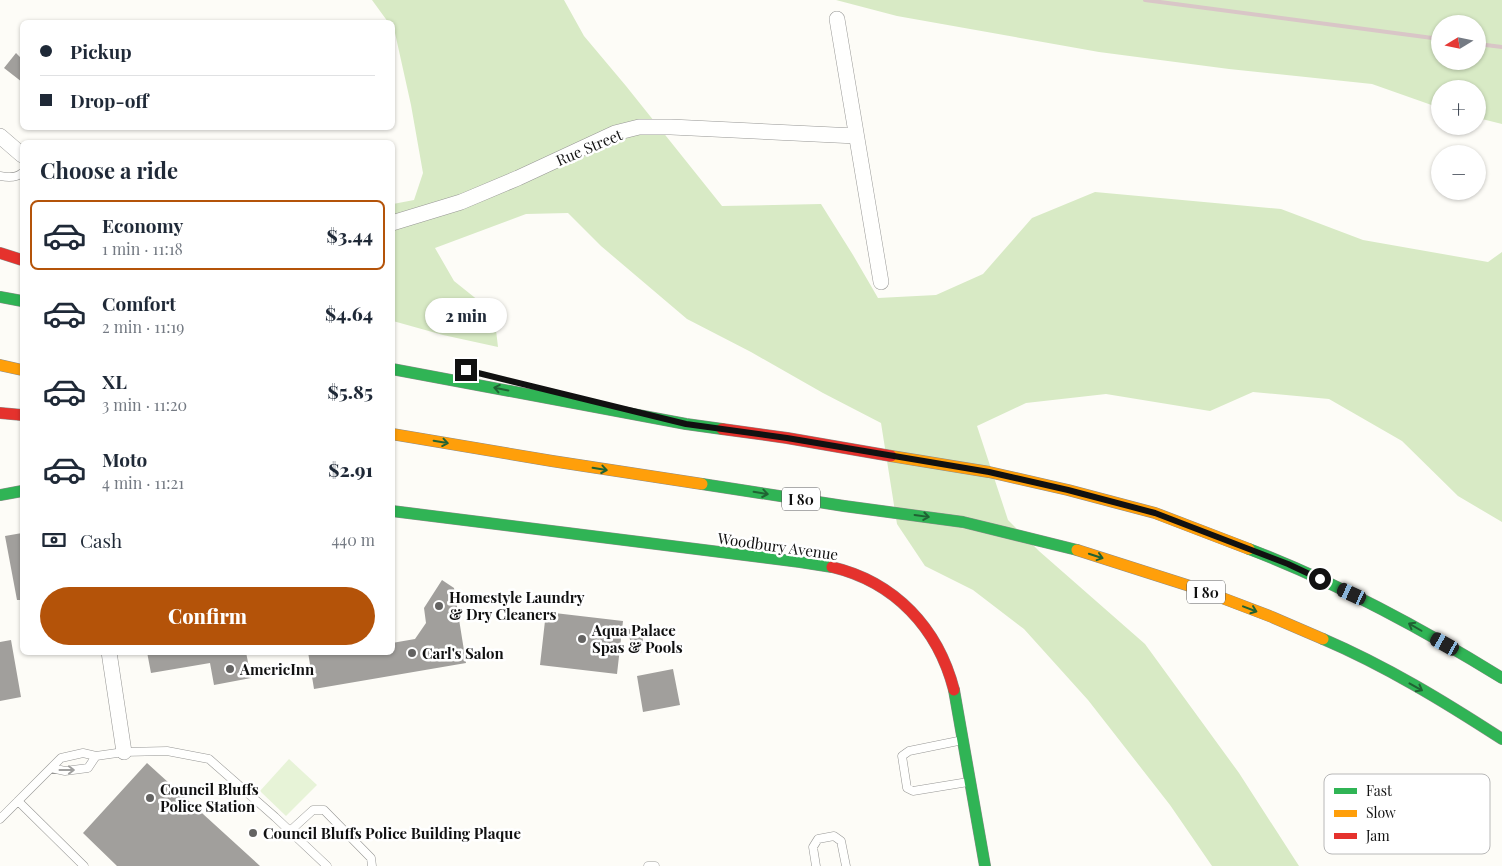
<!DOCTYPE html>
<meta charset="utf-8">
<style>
:root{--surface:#fff;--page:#f2f2f3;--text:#1f2937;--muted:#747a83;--line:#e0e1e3;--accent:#b45309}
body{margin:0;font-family:"Playfair Display",serif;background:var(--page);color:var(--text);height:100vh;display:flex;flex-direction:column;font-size:19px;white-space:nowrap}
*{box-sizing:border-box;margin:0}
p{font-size:16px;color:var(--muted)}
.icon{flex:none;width:28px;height:28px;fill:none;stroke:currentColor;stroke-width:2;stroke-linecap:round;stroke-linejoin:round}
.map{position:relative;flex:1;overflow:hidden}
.details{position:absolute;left:20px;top:140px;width:375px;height:515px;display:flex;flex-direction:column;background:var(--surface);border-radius:8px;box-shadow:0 1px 4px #0004}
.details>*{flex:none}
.guide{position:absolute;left:20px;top:20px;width:375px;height:110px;border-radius:8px;box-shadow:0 1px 4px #0004;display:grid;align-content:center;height:110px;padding:0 20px;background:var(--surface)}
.needle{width:32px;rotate:260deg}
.buttons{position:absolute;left:1431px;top:15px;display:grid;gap:10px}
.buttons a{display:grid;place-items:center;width:55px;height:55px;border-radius:50%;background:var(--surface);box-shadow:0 1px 4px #0004;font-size:25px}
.end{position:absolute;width:22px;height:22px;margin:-11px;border:6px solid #111;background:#fff;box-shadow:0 0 0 2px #fff}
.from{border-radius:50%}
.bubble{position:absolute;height:35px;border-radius:18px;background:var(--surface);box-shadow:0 1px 4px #0004;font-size:16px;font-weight:800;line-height:35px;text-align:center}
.car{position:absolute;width:15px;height:30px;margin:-15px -8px;border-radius:6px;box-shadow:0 0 4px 1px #0007;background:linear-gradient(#222 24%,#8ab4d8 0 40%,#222 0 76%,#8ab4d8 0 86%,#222 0)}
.guide b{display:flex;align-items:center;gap:18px;height:48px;font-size:19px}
.guide b+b{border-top:1px solid var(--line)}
.guide i{width:12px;height:12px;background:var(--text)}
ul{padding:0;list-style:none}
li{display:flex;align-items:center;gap:15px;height:70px;margin:0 10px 8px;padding:0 10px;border:2px solid transparent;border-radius:8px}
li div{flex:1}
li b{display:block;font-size:19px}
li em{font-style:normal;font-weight:800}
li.current{border-color:var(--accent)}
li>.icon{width:45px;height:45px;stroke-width:1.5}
h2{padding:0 20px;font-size:22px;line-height:60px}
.pay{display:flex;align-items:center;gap:12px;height:55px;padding:0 20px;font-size:19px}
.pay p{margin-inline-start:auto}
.action{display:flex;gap:10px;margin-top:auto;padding:10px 20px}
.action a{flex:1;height:58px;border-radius:30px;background:var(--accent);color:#fff;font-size:20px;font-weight:800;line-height:58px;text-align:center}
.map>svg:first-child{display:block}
</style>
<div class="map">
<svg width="1502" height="866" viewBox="0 0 1502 866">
<rect width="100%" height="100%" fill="#fdfcf7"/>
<path fill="#e7f3d7" d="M289 759 317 785 286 816 260 791Z"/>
<path fill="#d8eac5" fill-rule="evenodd" d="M372 0H564L584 36 626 86 722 206 821 204 853 255 878 298 936 295 983 274 1032 218 1095 192 1281 209 1363 240 1488 262 1502 252V522L1458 496 1402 441 1329 399 1253 392 1210 411 1106 394 1026 403 977 426 1008 520 1039 551 1145 644 1239 773 1299 866H1212L1170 805 1088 700 1024 629 973 590 925 566 897 524 881 423 823 393 751 352 687 319 601 246 568 213 526 214 435 248 454 281 494 313 498 347 443 335 393 321V204L414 200 423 173 411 105 395 33 393 29 392 22H388Z
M836 0H1502V124L1478 118V89H1440V108L1372 84 1229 69 1099 52 897 16ZM1440 24H1478V61H1440Z"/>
<path fill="#a19f9c" d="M16 53 22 59V82L4 68Z
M22 533V600H17L5 536Z
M442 580 454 588 466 663 314 689 308 652H392V643L415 639 426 623 424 608Z
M546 612 623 621 617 674 540 665Z
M628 629 644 631 641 653 632 651Z
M11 640 21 697 0 701V642Z
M147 652H246L251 678 214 685 210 663 151 673Z
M673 669 680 705 643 712 637 676Z
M147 763 260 866H117L83 833Z"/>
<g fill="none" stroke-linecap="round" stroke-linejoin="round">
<g stroke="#979795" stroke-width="9">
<path id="lane" d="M0 176C9 178 16 178 22 173
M963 740 909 751 902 756 907 788 913 791 968 782
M96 756 88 768 65 771 51 768 61 758 83 753 96 756 124 752 167 751 209 759 275 817 327 866
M18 801 84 866
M0 819 51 768
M290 831 313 810H324L371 858 372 866
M648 866H655
M816 866 813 847 818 839 834 836 841 841 846 866"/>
</g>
<g stroke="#979795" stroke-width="16">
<path id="street" d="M837 19 881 282
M0 136 22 155
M392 223 461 202 518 178 615 133 639 127H671L856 136
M109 652 124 752"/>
</g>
<g stroke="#8e8d8b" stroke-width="12">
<path id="fast" d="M0 297 22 301
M392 369 686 424 722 429
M702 484 844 506 963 522 1077 550
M0 495 22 491
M392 511 800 562 832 567
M1249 549C1338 583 1421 628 1502 678
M1323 639C1386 666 1445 702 1502 739
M954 690 985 866"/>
</g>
<g stroke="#8e8d8b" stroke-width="12">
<path id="slow" d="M0 365 22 370
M392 434 552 461 702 484
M891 456 989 472 1068 490 1155 513 1249 549
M1077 550 1196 588 1272 617 1323 639"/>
</g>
<g stroke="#8e8d8b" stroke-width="12">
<path id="jam" d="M0 253 22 260
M0 413 22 415
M722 429 787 438 891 456
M832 567C895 582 938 628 954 690"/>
</g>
<use href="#lane" stroke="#fffffe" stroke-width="8"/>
<use href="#street" stroke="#fffffe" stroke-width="15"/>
<use href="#fast" stroke="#30b455" stroke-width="11"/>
<use href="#slow" stroke="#ff9f0a" stroke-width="11"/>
<use href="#jam" stroke="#e5322d" stroke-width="11"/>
<path stroke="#d9c6c7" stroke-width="4" d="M1145 0 1440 39
M1478 44 1502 47"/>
</g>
<defs><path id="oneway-shaft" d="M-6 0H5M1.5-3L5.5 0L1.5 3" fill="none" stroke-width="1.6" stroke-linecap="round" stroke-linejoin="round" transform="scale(1.25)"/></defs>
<g stroke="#206233">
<use href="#oneway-shaft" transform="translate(501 389) rotate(-169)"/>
<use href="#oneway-shaft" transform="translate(441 442) rotate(10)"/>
<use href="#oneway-shaft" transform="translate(600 469) rotate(9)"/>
<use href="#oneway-shaft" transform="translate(761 493) rotate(9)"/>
<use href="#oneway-shaft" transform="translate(922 516) rotate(8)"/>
<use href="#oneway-shaft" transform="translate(1096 556) rotate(18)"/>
<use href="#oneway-shaft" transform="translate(1250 609) rotate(21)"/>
<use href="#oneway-shaft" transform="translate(1415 627) rotate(-150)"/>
<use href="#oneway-shaft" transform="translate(1416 687) rotate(29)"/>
</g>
<use stroke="#a0a09f" href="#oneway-shaft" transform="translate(67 770)"/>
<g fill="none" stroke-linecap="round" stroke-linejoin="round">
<path stroke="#111" stroke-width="6" d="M466 370 686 424 787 438 989 472 1068 490 1155 513 1288 564 1320 579"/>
</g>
<g fill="#646362" stroke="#fff" stroke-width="2">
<circle cx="439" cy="606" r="5"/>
<circle cx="582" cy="639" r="5"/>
<circle cx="412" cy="653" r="5"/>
<circle cx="230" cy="669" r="5"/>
<circle cx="150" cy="798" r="5"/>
<circle cx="253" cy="833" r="5"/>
</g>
<g text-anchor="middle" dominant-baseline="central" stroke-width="5" stroke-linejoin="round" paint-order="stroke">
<g fill="#fff" stroke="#585858" stroke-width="1">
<rect x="782" y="487.5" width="38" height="23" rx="4"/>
<rect x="1187" y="580.5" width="38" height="23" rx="4"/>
</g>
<g font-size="14" font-weight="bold" fill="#111">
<text x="801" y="499">I 80</text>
<text x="1206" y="592">I 80</text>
</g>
<g font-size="15" fill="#111" stroke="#fff">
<text transform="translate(589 147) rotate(-23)">Rue Street</text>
<text transform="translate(778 546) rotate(8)">Woodbury Avenue</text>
</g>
<g font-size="15" font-weight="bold" fill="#111" stroke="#fff" text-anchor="start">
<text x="449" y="597">Homestyle Laundry<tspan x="449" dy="17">&amp; Dry Cleaners</tspan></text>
<text x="592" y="630">Aqua Palace<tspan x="592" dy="17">Spas &amp; Pools</tspan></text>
<text x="422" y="653">Carl's Salon</text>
<text x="240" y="669">AmericInn</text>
<text x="160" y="789">Council Bluffs<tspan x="160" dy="17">Police Station</tspan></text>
<text x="263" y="833">Council Bluffs Police Building Plaque</text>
</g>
</g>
<rect x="1324" y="774" width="166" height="80" rx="8" fill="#fff" stroke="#b8b8b8" stroke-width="1"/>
<rect x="1334" y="788" width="23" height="6" fill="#30b455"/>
<rect x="1334" y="810" width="23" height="7" fill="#ff9f0a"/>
<rect x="1334" y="833" width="23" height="6" fill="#e5322d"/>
<g font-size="14" fill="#111">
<text x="1366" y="796">Fast</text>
<text x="1366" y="818">Slow</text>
<text x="1366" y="841">Jam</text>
</g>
</svg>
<div class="buttons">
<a><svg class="needle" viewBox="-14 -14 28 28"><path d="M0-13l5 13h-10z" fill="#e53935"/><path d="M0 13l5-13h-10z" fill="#747a83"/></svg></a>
<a>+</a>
<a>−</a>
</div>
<i class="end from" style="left:1320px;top:579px"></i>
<i class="end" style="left:466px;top:370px"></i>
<div class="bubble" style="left:425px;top:298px;width:82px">2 min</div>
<i class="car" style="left:1352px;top:594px;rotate:295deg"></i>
<i class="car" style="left:1445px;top:644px;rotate:299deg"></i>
<div class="guide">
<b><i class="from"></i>Pickup</b>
<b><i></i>Drop-off</b>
</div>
<section class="details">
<h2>Choose a ride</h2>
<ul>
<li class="current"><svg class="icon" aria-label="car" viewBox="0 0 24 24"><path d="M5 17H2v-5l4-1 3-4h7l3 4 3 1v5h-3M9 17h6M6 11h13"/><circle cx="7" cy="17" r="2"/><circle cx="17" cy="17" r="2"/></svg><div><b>Economy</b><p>1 min · 11:18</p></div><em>$3.44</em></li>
<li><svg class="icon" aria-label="car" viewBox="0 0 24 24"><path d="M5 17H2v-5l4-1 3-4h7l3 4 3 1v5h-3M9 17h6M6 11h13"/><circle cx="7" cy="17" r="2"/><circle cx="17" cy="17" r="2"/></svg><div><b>Comfort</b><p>2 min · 11:19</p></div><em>$4.64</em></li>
<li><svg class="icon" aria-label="car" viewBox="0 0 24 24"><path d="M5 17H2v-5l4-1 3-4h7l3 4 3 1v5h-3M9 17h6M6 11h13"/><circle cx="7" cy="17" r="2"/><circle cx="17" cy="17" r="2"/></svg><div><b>XL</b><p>3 min · 11:20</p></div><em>$5.85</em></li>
<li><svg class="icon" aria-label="car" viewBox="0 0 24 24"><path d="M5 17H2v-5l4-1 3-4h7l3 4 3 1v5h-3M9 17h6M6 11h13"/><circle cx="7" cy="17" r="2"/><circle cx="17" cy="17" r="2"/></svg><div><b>Moto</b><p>4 min · 11:21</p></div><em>$2.91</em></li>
</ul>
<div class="pay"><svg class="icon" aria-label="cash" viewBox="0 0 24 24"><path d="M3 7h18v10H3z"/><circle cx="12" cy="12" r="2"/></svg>Cash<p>440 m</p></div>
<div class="action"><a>Confirm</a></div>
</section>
</div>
